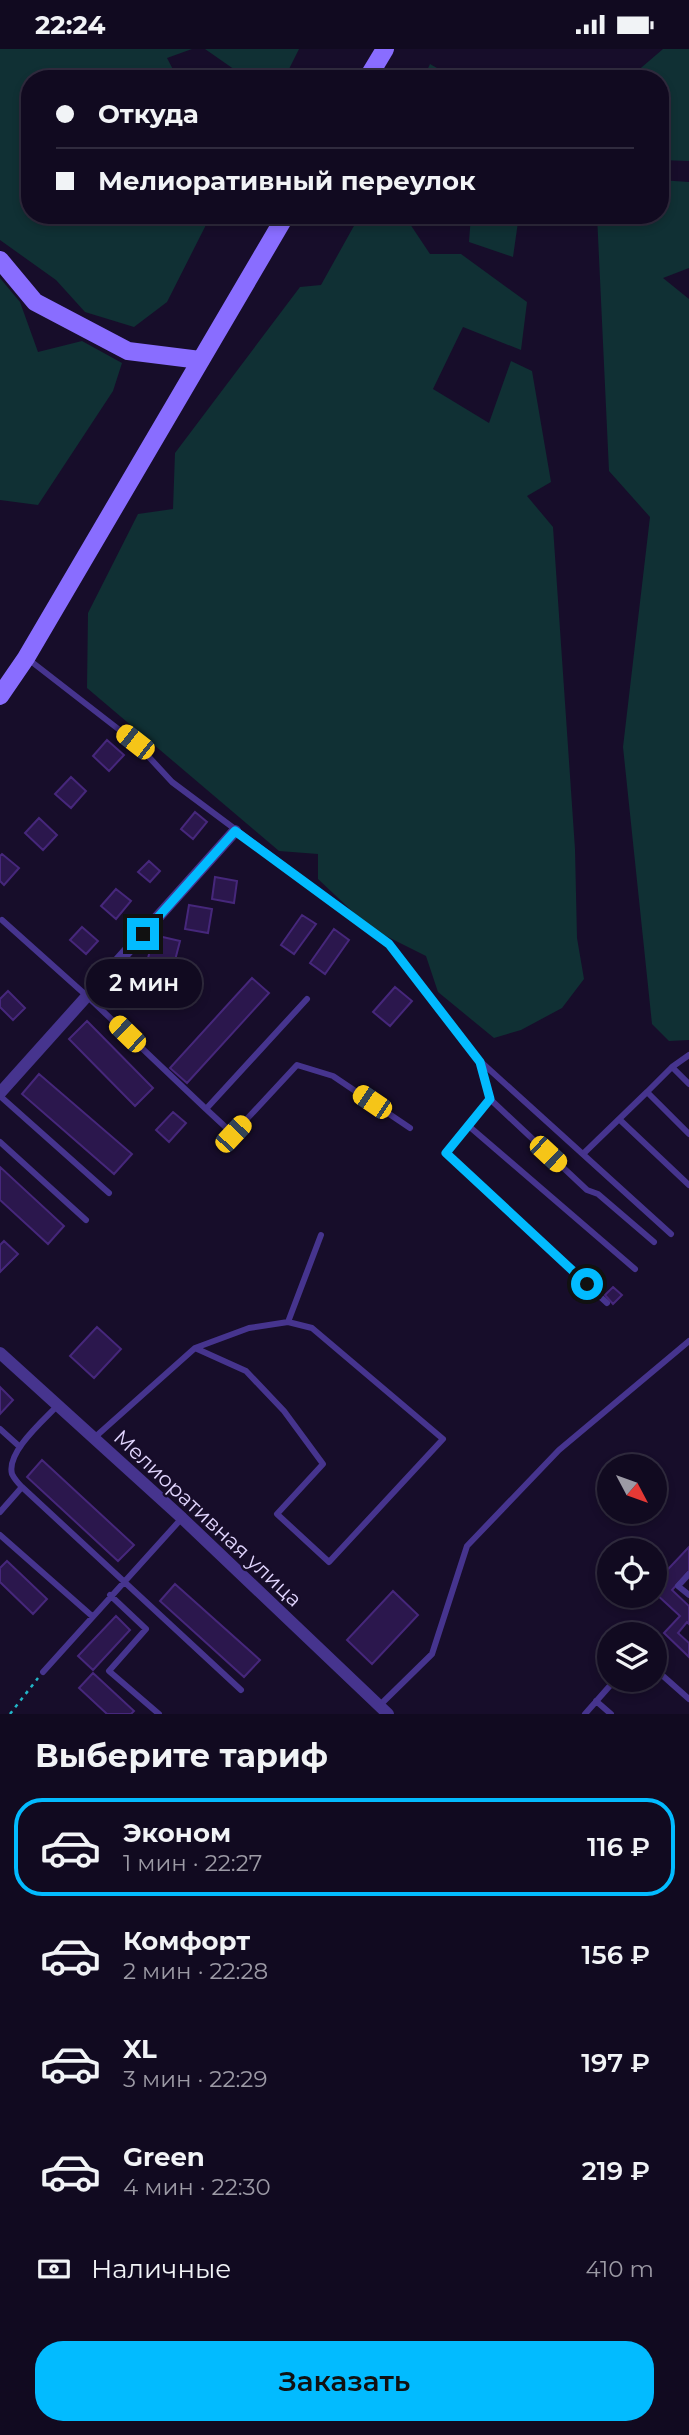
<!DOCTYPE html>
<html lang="ru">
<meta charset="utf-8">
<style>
:root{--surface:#110a20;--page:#1a1329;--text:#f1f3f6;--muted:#9c9aa5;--line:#302b3e;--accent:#02bbff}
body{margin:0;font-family:Montserrat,sans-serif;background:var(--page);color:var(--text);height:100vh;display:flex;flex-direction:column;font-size:26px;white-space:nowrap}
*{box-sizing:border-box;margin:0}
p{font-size:23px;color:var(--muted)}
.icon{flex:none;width:38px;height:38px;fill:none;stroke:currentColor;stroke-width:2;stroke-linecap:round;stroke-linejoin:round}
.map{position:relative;height:1665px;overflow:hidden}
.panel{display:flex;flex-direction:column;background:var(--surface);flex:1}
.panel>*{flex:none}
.banner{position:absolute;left:21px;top:21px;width:648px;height:154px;border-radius:28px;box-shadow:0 4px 10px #0003,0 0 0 2px var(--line);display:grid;align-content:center;height:154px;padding:0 35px;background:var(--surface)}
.needle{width:46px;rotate:131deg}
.controls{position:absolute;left:597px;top:1405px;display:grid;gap:14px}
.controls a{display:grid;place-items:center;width:70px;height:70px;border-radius:50%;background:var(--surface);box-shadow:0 4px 10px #0003,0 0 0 2px var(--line);font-size:35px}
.end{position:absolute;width:32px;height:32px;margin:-16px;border:9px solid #02bbff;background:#111;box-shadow:0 0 0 4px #111}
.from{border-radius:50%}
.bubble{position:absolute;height:49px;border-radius:24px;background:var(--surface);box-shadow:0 4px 10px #0003,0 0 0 2px var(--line);font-size:23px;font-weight:600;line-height:49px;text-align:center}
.car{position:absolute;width:21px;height:42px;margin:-21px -10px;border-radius:9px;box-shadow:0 0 5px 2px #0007;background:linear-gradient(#f5c518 24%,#345 0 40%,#f5c518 0 76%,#345 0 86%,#f5c518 0)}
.banner b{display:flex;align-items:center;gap:24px;height:66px;font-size:26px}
.banner b+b{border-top:2px solid var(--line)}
.banner i{width:18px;height:18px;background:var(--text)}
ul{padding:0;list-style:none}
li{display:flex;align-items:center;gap:21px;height:98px;margin:0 14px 10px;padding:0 21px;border:4px solid transparent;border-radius:28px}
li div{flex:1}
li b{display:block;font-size:26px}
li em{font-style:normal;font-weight:600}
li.active{border-color:var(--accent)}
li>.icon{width:63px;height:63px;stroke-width:1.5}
h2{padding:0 35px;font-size:32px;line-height:84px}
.pay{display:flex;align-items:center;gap:18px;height:77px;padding:0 35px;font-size:26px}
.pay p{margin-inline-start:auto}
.button{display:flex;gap:14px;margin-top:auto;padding:14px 35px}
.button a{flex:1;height:80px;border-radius:28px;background:var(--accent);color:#111;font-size:28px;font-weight:600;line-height:80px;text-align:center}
.status{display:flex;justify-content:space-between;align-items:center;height:49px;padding:0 35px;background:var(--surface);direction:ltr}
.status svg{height:19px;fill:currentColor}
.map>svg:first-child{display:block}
</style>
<div class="status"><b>22:24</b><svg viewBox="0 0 49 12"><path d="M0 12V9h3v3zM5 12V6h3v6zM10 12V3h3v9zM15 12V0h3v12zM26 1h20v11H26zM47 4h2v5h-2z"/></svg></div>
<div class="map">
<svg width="689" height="1665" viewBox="0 0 689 1665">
<rect width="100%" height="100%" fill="#170d2a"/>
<path fill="#103034" d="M0 0H192L167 9 178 30H30V166H211L167 253 134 278 85 263 56 231 0 191Z
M205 0H299L284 30H248Z
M663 0H689V112L660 111V30H628Z
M430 15 456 30H423Z
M660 131 689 133V219L663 229 689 250V991L669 992 652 975 623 698 650 468 609 422 597 166H660Z
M360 166H404L430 205H461L527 253 521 301 463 278 433 340 489 374 511 312 532 322 551 433 527 447 553 478 575 800 577 889 584 930 562 959 521 981 494 989 438 943 426 907 370 879 318 830V805L279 802 87 639 88 564 138 465 173 460 175 404 300 238 321 236Z
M471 166H519L513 208 469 193Z
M0 229 20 253 38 303 82 292 122 314 113 342 38 456 0 451Z"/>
<path fill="#2b174d" stroke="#46277b" stroke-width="2" d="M107 691 124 706 109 722 93 707Z
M71 728 86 742 71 759 55 745Z
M195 763 207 773 193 790 181 780Z
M39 769 57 786 43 801 25 784Z
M2 805 19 819 4 836 0 832V807Z
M149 812 160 822 150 833 138 823Z
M215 828 237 832 234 854 212 850Z
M116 840 131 852 116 870 101 857Z
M189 856 212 860 208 884 185 880Z
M302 866 316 875 294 905 281 896Z
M82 878 98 892 86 905 70 891Z
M334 880 349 891 325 925 310 914Z
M154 886 180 892 173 919 147 913Z
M124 921 146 929 138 953 116 946Z
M252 929 269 944 187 1034 170 1019Z
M395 938 412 952 390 977 373 963Z
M8 942 25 959 13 971 0 958V950Z
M87 972 153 1039 135 1057 69 990Z
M39 1025 132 1105 114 1125 22 1045Z
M173 1063 186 1074 169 1093 156 1081Z
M0 1118 64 1177 48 1195 0 1151Z
M4 1192 18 1205 0 1223V1196Z
M613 1238 622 1246 613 1255 605 1246Z
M97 1278 121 1300 94 1329 70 1307Z
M0 1338 13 1351 0 1365Z
M42 1411 134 1496 118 1512 27 1428Z
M689 1498V1522L672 1541 689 1557V1575L687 1573 678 1584 689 1594V1608L664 1584 680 1567 654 1543V1535Z
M7 1512 47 1550 33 1565 0 1533V1519Z
M175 1535 260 1611 244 1628 160 1552Z
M393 1542 418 1566 372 1615 347 1591Z
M116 1567 130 1581 93 1621 78 1607Z
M93 1624 134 1662 131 1665H107L79 1639Z"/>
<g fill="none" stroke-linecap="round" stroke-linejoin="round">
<path stroke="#22b5c7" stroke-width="2.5" stroke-dasharray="3.5 5" stroke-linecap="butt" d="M10 1665 38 1629"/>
<path stroke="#46348e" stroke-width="6" d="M28 610 135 693 172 733 389 895 480 1012 671 1185
M2 871 88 948 206 1060 307 950
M480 1013 490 1050 587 1141 598 1145 654 1193
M672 1018 689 1006
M647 1043 672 1018 689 1035
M0 1047 109 1144
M490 1050 470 1073 471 1079 635 1220
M206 1060 233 1085 297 1016 333 1027 410 1079
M619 1070 689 1136
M470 1073 446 1104 607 1254
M0 1093 86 1171
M583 1105 647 1043 689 1085
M195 1299 246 1322 284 1362 323 1415 277 1465 329 1513 443 1390 312 1279 288 1273
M58 1356C44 1371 6 1403 12 1425 14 1429 19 1435 22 1438L241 1641
M0 1380 20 1398
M94 1389 195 1299 249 1279 288 1273 321 1186
M0 1463 22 1438
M0 1486 92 1567
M689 1525 678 1537 689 1546
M110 1546 146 1580 109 1622 159 1665
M654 1619 689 1650
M43 1623 182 1469
M596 1652 611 1665
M379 1657 432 1605 467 1497 559 1401 689 1292
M585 1665 615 1631"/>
<path stroke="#46348e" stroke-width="12" d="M0 1044 235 782
M0 1304 182 1469 388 1665"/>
<path stroke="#896dff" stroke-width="18" d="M367 30 385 0
M0 211 35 253 128 302 200 311
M0 647 26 609 286 166"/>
</g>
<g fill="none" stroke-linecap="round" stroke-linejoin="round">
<path stroke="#02bbff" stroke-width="9" d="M143 885 235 782 389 895 480 1013 490 1050 446 1104 587 1235"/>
</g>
<g text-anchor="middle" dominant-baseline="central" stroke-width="5" stroke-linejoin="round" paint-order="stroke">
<g font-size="21" fill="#e2d6ff" stroke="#170d2a">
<text transform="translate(208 1469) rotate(43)">Мелиоративная улица</text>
</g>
</g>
</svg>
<div class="controls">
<a><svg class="needle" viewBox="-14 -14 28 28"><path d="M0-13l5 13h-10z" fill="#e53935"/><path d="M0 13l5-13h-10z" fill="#9c9aa5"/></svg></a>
<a><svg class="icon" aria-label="locate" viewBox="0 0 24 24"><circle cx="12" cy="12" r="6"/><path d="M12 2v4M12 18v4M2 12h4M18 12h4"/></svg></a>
<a><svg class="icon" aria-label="layers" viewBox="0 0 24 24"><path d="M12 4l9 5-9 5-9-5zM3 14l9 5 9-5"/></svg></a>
</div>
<i class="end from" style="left:587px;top:1235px"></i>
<i class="end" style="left:143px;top:885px"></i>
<div class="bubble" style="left:86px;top:910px;width:116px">2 мин</div>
<i class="car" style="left:135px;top:693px;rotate:308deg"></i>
<i class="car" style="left:127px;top:985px;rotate:314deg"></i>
<i class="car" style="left:372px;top:1053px;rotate:304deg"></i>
<i class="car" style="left:233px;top:1085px;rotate:43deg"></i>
<i class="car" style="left:548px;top:1105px;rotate:133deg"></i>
<div class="banner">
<b><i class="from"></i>Откуда</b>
<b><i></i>Мелиоративный переулок</b>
</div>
</div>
<section class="panel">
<h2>Выберите тариф</h2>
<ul>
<li class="active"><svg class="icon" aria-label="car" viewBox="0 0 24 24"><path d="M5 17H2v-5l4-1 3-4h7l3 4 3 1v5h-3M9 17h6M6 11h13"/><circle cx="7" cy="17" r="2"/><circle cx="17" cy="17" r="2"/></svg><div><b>Эконом</b><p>1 мин · 22:27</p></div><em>116 ₽</em></li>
<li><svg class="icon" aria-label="car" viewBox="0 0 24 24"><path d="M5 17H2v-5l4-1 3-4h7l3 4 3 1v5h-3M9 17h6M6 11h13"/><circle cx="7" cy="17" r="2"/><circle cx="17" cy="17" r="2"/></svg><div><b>Комфорт</b><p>2 мин · 22:28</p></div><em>156 ₽</em></li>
<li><svg class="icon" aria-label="car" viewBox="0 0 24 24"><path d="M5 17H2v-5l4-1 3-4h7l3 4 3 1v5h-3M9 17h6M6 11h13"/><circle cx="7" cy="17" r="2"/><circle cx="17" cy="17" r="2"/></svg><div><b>XL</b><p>3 мин · 22:29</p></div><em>197 ₽</em></li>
<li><svg class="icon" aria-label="car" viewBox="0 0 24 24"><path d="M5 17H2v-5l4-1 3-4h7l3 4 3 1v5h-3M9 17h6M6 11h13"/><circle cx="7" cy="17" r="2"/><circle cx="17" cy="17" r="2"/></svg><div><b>Green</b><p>4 мин · 22:30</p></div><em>219 ₽</em></li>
</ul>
<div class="pay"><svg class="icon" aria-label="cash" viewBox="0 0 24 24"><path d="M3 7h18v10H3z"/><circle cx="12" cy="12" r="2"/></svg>Наличные<p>410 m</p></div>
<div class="button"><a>Заказать</a></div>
</section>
